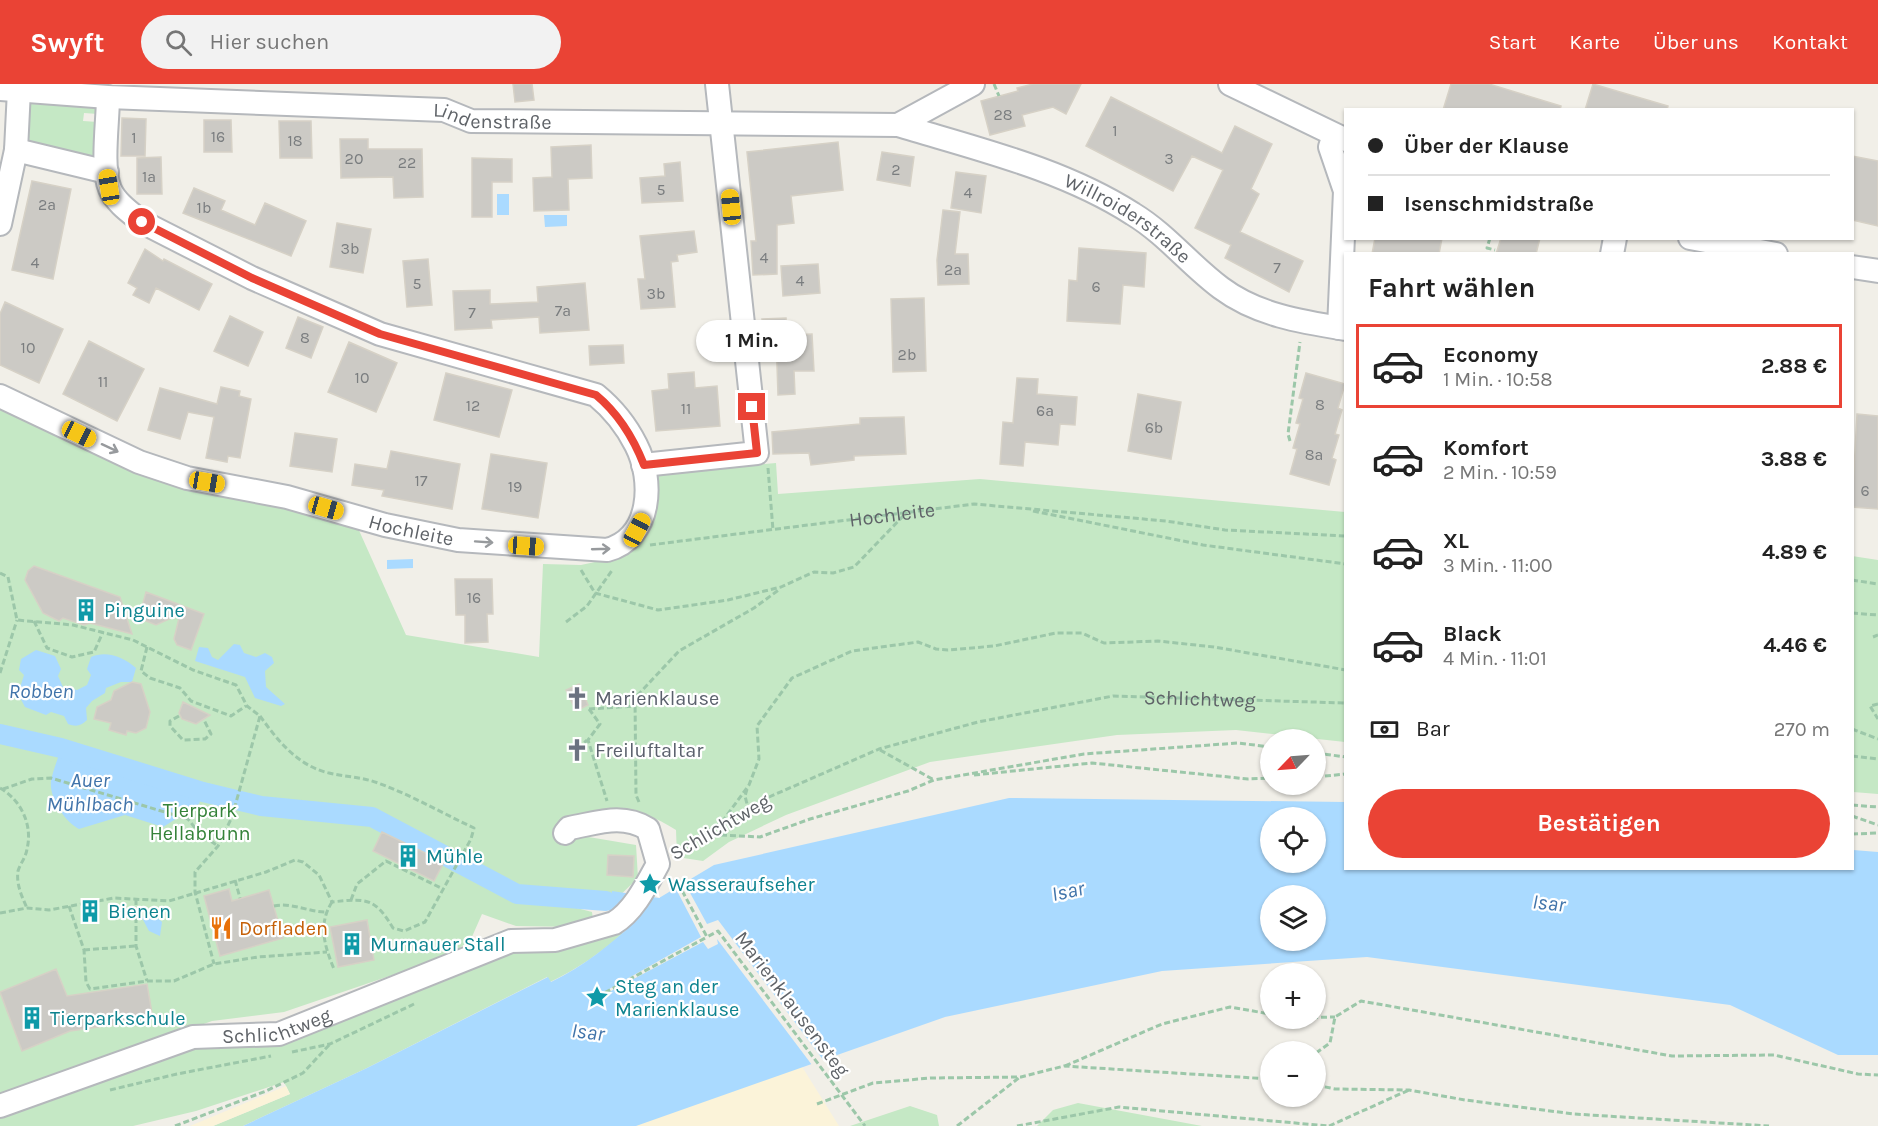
<!DOCTYPE html>
<html lang="de">
<meta charset="utf-8">
<style>
:root{--surface:#fff;--page:#f2f2f2;--text:#222;--muted:#767676;--line:#e0e0e0;--accent:#ea4335}
body{margin:0;font-family:Karla,sans-serif;background:var(--page);color:var(--text);height:100vh;display:flex;flex-direction:column;font-size:22px;white-space:nowrap}
*{box-sizing:border-box;margin:0}
p{font-size:20px;color:var(--muted)}
.icon{flex:none;width:33px;height:33px;fill:none;stroke:currentColor;stroke-width:2;stroke-linecap:round;stroke-linejoin:round}
.map{position:relative;flex:1;overflow:hidden}
.panel{position:absolute;left:1344px;top:168px;width:510px;height:618px;display:flex;flex-direction:column;background:var(--surface);border-radius:0px;box-shadow:0 2px 4px #0004}
.panel>*{flex:none}
.hud{position:absolute;left:1344px;top:24px;width:510px;height:132px;border-radius:0px;box-shadow:0 2px 4px #0004;display:grid;align-content:center;height:132px;padding:0 24px;background:var(--surface)}
.needle{width:39px;rotate:245deg}
.controls{position:absolute;left:1260px;top:645px;display:grid;gap:12px}
.controls a{display:grid;place-items:center;width:66px;height:66px;border-radius:50%;background:var(--surface);box-shadow:0 2px 4px #0004;font-size:30px}
.end{position:absolute;width:27px;height:27px;margin:-14px;border:8px solid #ea4335;background:#fff;box-shadow:0 0 0 3px #fff}
.from{border-radius:50%}
.bubble{position:absolute;height:42px;border-radius:21px;background:var(--surface);box-shadow:0 2px 4px #0004;font-size:20px;font-weight:700;line-height:42px;text-align:center}
.car{position:absolute;width:18px;height:36px;margin:-18px -9px;border-radius:8px;box-shadow:0 0 4px 2px #0007;background:linear-gradient(#f5c518 24%,#345 0 40%,#f5c518 0 76%,#345 0 86%,#f5c518 0)}
.hud b{display:flex;align-items:center;gap:21px;height:57px;font-size:22px}
.hud b+b{border-top:2px solid var(--line)}
.hud i{width:15px;height:15px;background:var(--text)}
ul{padding:0;list-style:none}
li{display:flex;align-items:center;gap:18px;height:84px;margin:0 12px 9px;padding:0 12px;border:3px solid transparent;border-radius:0px}
li div{flex:1}
li b{display:block;font-size:22px}
li em{font-style:normal;font-weight:700}
li.on{border-color:var(--accent)}
li>.icon{width:54px;height:54px;stroke-width:1.5}
h2{padding:0 24px;font-size:27px;line-height:72px}
.pay{display:flex;align-items:center;gap:15px;height:66px;padding:0 24px;font-size:22px}
.pay p{margin-inline-start:auto}
.cta{display:flex;gap:12px;margin-top:auto;padding:12px 24px}
.cta a{flex:1;height:69px;border-radius:36px;background:var(--accent);color:#fff;font-size:24px;font-weight:700;line-height:69px;text-align:center}
header{display:flex;align-items:center;gap:36px;box-sizing:border-box;height:84px;padding:0 30px;background:var(--accent);color:#fff}
header strong{font-size:28px}
nav{display:flex;gap:33px;margin-inline-start:auto;font-size:21px}
.search{width:420px;height:54px;background:var(--page);display:flex;align-items:center;gap:15px;box-sizing:border-box;padding:0 21px;border-radius:33px;color:var(--muted);font-size:22px}
.map>svg:first-child{display:block}
</style>
<header>
<strong>Swyft</strong>
<div class="search"><svg class="icon" aria-label="search" viewBox="0 0 24 24"><circle cx="10" cy="10" r="6"/><path d="M15 15l6 6"/></svg>Hier suchen</div>
<nav><a>Start</a><a>Karte</a><a>Über uns</a><a>Kontakt</a></nav>
</header>
<div class="map">
<svg width="1878" height="1042" viewBox="0 0 1878 1042">
<rect width="100%" height="100%" fill="#f1efe8"/>
<path fill="#c5e8c5" d="M30 20 96 23 98 30 84 29 83 37 98 38 95 72 30 58 28 50Z
M0 319 284 422 357 442 406 551 539 573 543 480 581 481 618 473 651 445 650 390 776 379 778 410 980 395 1345 428V658L1236 646 1117 651 930 678 786 731 729 758 703 777 677 773 676 746C639 722 593 713 559 748L636 761 638 794 610 821 573 823 592 828 593 836 577 843 516 842 482 830 471 855 451 871 284 928 212 937 0 1014Z
M1852 472 1878 476V710L1853 708Z
M608 849H623C601 869 577 885 550 898L547 893 367 984 243 1042H213L290 1010 284 998 196 1027 133 1042H0V1031L193 960 280 957 514 862Z
M1078 1019 1202 1042H1037L1053 1026Z
M910 1022 937 1031 939 1042H850Z"/>
<path fill="#fbf3d9" d="M801 981 839 1042H636L655 1033Z
M286 1002 290 1010 213 1042H190Z"/>
<path fill="#aadaff" fill-rule="evenodd" d="M497 110H509V131H497Z
M544 131H567V142L545 143Z
M413 475V484L387 485V476Z
M234 560 240 561 244 569 256 573 265 569 272 573 274 579 265 587 266 603 285 620 281 622 255 614 245 593 195 577 199 563 208 564 212 573 218 576Z
M36 566 55 572 61 585 58 592 63 603 77 606 87 601 91 591 87 585 91 573C106 566 124 573 136 584L132 598H121L106 604 105 609 92 617 86 624 87 636C81 642 76 643 68 640L64 632 51 628 46 631 25 623 18 610 24 591 19 586 21 575Z
M61 664 203 708 199 720 179 729V733L163 743 125 731 79 745C65 738 49 714 51 697 53 686 58 675 61 664Z
M1009 714 1345 718 1346 784H1852L1853 766 1878 768V971H1838L1730 921 1367 873 1162 887 945 933 636 1042H243L367 984 548 893 551 898C584 882 611 860 638 835V831L609 829 612 807 659 814 714 781ZM1270 734H1316V778H1270ZM1270 812H1316V856H1270Z
M149 826 162 838 160 852 149 847 142 834Z"/>
<path fill="#f1efe8" d="M683 796 707 840 718 836 824 977 812 981 717 855 718 860 708 865 703 858 596 915 595 913 701 853 674 801Z"/>
<g fill="none" stroke-linecap="round" stroke-linejoin="round">
<path stroke="#aadaff" stroke-width="20" d="M0 650 61 664 203 708 261 722 372 733 517 810 606 817"/>
</g>
<path fill="#cccac5" stroke="#d6d1c6" stroke-width="1.5" d="M513 0H532L534 16 515 18Z
M1033 0H1081L1066 30 1053 23 1022 31 1025 42 990 51 981 17 1018 7 1017 4Z
M1451 0H1489L1561 22 1560 26H1443Z
M1593 0 1668 22 1667 26H1585Z
M1111 13 1222 69 1235 42 1272 60 1251 105 1259 110 1240 148 1303 177 1289 208 1225 174 1231 161 1195 144 1223 86 1192 72 1173 107 1086 62Z
M122 34 146 35 145 72H121Z
M204 36H231L232 68H204Z
M279 37H311L312 74H280Z
M340 55H368V65H422L423 113 394 114 393 93 341 94Z
M838 58 843 106 791 112 794 139 777 141V190L753 191 751 157H756L747 68Z
M591 61 592 94 568 95 569 126 534 127 533 94 552 93 551 63Z
M882 68 914 73 910 102 877 96Z
M1852 72 1878 77V142L1852 136Z
M161 73 162 110H137V74Z
M472 74 512 75V98H492V133H472Z
M680 78 683 117 642 119 640 94 665 92 664 80Z
M956 88 986 92 981 129 951 124Z
M32 97 71 105 53 195 12 186Z
M194 104 225 117 221 126 255 141 265 119 306 137 291 172 183 129Z
M943 126 960 128 955 170H968L969 200 938 201 937 176Z
M337 139 371 145 363 189 330 183Z
M694 147 697 168 677 171 678 177 671 178 675 223 641 225 638 195H645L640 152Z
M1375 154H1442L1439 170H1372Z
M1501 154H1540L1536 170H1496Z
M1079 164 1146 169 1144 203 1123 201 1120 240 1067 237 1069 196 1077 197Z
M145 165 163 177 164 175 212 200 199 226 156 204 149 219 133 211 137 204 128 199Z
M428 175 432 221 407 223 403 177Z
M818 180 820 209 783 212 781 182Z
M585 199 589 246 540 249 539 233 491 236 492 244 455 246 453 207 490 206V220L538 218 537 203Z
M924 214 926 287 893 288 891 215Z
M5 218 63 245 39 299 0 281V230Z
M230 232 263 248 248 282 214 267Z
M298 233 323 243 311 274 286 264Z
M786 234 787 251 812 250 814 287H794L795 310 778 311 776 251H763L762 235Z
M89 257 144 285 117 337 63 310Z
M349 258 397 279 376 328 328 308Z
M623 261 624 279 590 281 589 262Z
M694 288 695 304 717 302 720 342 656 347 652 307 669 305 668 290Z
M446 289 512 306 499 353 434 336Z
M1306 289 1345 300 1338 324 1342 326 1335 350 1339 351 1332 374 1336 376 1329 401 1290 390 1297 365 1293 364 1300 340 1296 339 1303 315 1299 314Z
M1017 294 1038 295 1037 310 1077 313 1075 341 1060 340 1058 361 1025 358 1023 382 1000 380 1003 338 1013 339Z
M221 303 240 307 239 312 251 315 240 374 228 372 227 378 206 374 214 333 188 328 180 355 148 346 160 304 217 320Z
M1138 310 1181 318 1171 375 1128 367Z
M1857 330 1878 332V425L1852 423Z
M904 333 906 370 854 372V376L811 381 809 369 773 370 772 348 860 340V334Z
M295 349 337 355 332 388 290 382Z
M391 367 460 380 452 425 382 412 384 406 352 401 355 380 387 385Z
M491 370 547 379 538 434 482 425Z
M34 482 120 513 132 550 90 539 84 541 63 534 59 537 43 529 25 496 28 487Z
M455 495H492L493 530H487L488 558 465 559V531H456Z
M146 508 204 530 191 566 177 561 174 555 180 530 156 541 139 534Z
M132 598 141 600 150 628 146 644 136 649 127 647 126 651 109 646 111 639 94 635 97 623 111 616 114 607Z
M579 600 588 621 576 627 566 606Z
M183 618 210 631 196 640 182 635 179 629Z
M382 748 444 778 434 797 373 767Z
M608 771 634 772 633 793 607 791Z
M229 805 232 817 269 806 283 854 220 872 204 812Z
M367 836 374 876 338 883 330 843Z
M56 885 67 912 147 900 153 935 70 947 22 967 0 908Z"/>
<g fill="none" stroke-linecap="round" stroke-linejoin="round">
<g stroke="#b5b8bc" stroke-width="26">
<g id="minor">
<path d="M1230 0 1346 56"/>
<path id="s3" d="M0 5 108 13 444 26 471 37 898 41 973 0"/>
<path id="s4" d="M898 41C977 65 1063 85 1133 130 1166 150 1190 181 1221 204 1257 231 1302 238 1346 245"/>
<path d="M1334 51 1330 63 1345 107 1339 244"/>
<path d="M16 66 107 88"/>
<path d="M0 140 16 66 19 6"/>
<path d="M1690 154 1776 170"/>
<path d="M1612 170 1615 154"/>
<path d="M1852 183 1878 187"/>
<path id="s5" d="M0 312 139 378 187 394 287 413 385 441 458 456 607 466C652 454 654 396 636 361 626 341 613 325 596 311L380 250 252 194 142 138C131 129 116 119 110 105 101 84 108 37 108 13"/>
<path d="M643 381 757 369 717 0"/>
<path id="s6" d="M0 1022 193 953 279 950 511 857 555 856 614 839C634 827 647 800 658 780L648 745C622 729 598 739 569 744L565 749"/>
</g>
</g>
<g stroke="#9cc7a9" stroke-width="3" stroke-dasharray="6 3" stroke-linecap="butt">
<path d="M994 0 999 12"/>
<path d="M1490 154 1487 164 1495 166"/>
<path d="M1290 357 1288 350 1300 258"/>
<path d="M768 384 773 446"/>
<path d="M1033 427 1203 461 1346 480"/>
<path id="s1" d="M650 461 974 420 1166 437 1225 446 1346 452"/>
<path d="M581 486 595 509 658 526 728 516 781 503 814 488 833 489 854 483 907 428"/>
<path d="M0 489 8 493 17 536 73 541 133 556 193 586 236 601 247 622 260 632 232 733 218 762 195 788V808L214 880"/>
<path d="M1852 496 1878 500"/>
<path d="M1852 529 1878 531"/>
<path d="M34 537 47 564 72 573 94 568 103 548"/>
<path d="M566 538 587 522 613 485"/>
<path d="M1873 553 1878 551"/>
<path d="M147 563 141 587 150 594 180 604 191 617 231 632 246 622"/>
<path d="M0 589 17 536"/>
<path d="M1878 620 1870 622 1878 635"/>
<path d="M589 625 600 640 588 656 607 717"/>
<path d="M589 625 635 622"/>
<path d="M179 632 170 637V642L183 656 205 655 211 650 204 636"/>
<path d="M260 632C278 657 298 682 329 689 346 693 362 693 378 699 411 711 442 729 474 744L471 755 425 838 404 847 393 844C375 814 367 814 332 818"/>
<path d="M1852 645 1878 655"/>
<path d="M578 665 587 656"/>
<path d="M880 666 934 696"/>
<path d="M1316 669 1346 673"/>
<path d="M1852 672 1878 675"/>
<path d="M974 691 1092 679 1248 695 1270 694"/>
<path d="M1316 693 1346 690"/>
<path d="M0 704C21 716 33 741 27 765 26 773 20 780 18 787 16 800 22 813 27 824"/>
<path d="M3 705 32 695 51 694 188 735 200 750 218 762"/>
<path d="M747 705 745 712 748 724"/>
<path d="M639 718 636 711 635 614 679 567 754 524 780 505"/>
<path d="M1852 721 1878 723"/>
<path d="M1852 732 1878 741"/>
<path d="M722 738 749 701 759 675 757 642 792 594 852 567 918 558 936 565 948 566 994 562 1056 549H1082L1104 559 1158 557 1214 563 1346 586"/>
<path d="M703 750 760 753 810 735 908 707 934 696 1084 670 1238 659 1270 663"/>
<path d="M1852 750 1878 749"/>
<path id="s2" d="M676 768 707 747 769 713 879 665 978 638 1113 612 1346 619"/>
<path d="M235 796 240 814"/>
<path d="M136 815V862L147 897"/>
<path d="M351 816 357 800 386 777 443 805"/>
<path d="M332 818C318 840 324 861 334 885"/>
<path d="M69 822 84 866 86 898 90 905 147 897H174L214 880 258 873 327 868"/>
<path d="M274 822C291 818 308 828 326 828"/>
<path d="M0 829 27 824 49 826 114 814 169 817 266 788 295 776 303 778 319 791 332 818"/>
<path d="M84 866 136 862"/>
<path d="M597 913 707 853"/>
<path d="M1294 934 1335 933"/>
<path d="M292 968 330 960 414 920"/>
<path d="M1316 969 1330 959 1335 933 1361 917 1672 972 1774 971 1858 990 1878 991"/>
<path d="M1065 982 1162 940 1230 923 1270 930"/>
<path d="M1316 1001 1335 1005 1409 1006 1465 1016 1574 1030 1769 1042"/>
<path d="M110 1006 177 990 271 972"/>
<path d="M817 1020 873 999 931 994 1021 993 1064 982 1270 995"/>
<path d="M175 1042 266 1007 303 989 330 960"/>
<path d="M957 1042 1020 993"/>
<path d="M1017 1042 1119 1023 1328 1042"/>
<path d="M1329 1042 1409 1006"/>
</g>
<use href="#minor" stroke="#fff" stroke-width="22"/>
<path stroke="#9cc7a9" stroke-width="3" stroke-dasharray="6 3" stroke-linecap="butt" d="M678 799 707 853 718 847 865 1042"/>
</g>
<defs><path id="oneway-shaft" d="M-6 0H5M1.5-3L5.5 0L1.5 3" fill="none" stroke-width="1.6" stroke-linecap="round" stroke-linejoin="round" transform="scale(1.5)"/></defs>
<g stroke="#979a9d">
<use href="#oneway-shaft" transform="translate(110 364) rotate(25)"/>
<use href="#oneway-shaft" transform="translate(484 458) rotate(4)"/>
<use href="#oneway-shaft" transform="translate(601 465) rotate(-2)"/>
</g>
<g fill="none" stroke-linecap="round" stroke-linejoin="round">
<path stroke="#ea4335" stroke-width="8" d="M142 138 252 194 380 250 596 311C619 330 633 353 644 381L757 369 752 323"/>
</g>
<defs>
<g id="building-bare" transform="scale(1.8)"><path d="M-4-6H4V6H1V3H-1V6H-4ZM-2.5-4.3h1.7v1.8h-1.7ZM.8-4.3h1.7v1.8H.8ZM-2.5-1h1.7V.8h-1.7ZM.8-1h1.7V.8H.8Z" fill="#0f9aa8" stroke="#fff" stroke-width="2.5" paint-order="stroke"/></g>
<g id="church-bare" transform="scale(1.8)"><path d="M-1.2-6h2.4v3.5h3.3v2.4h-3.3V6h-2.4V-.1h-3.3v-2.4h3.3Z" fill="#6b7280" stroke="#fff" stroke-width="2.5" paint-order="stroke"/></g>
<g id="sight-bare" transform="scale(1.8)"><path d="M0-6L1.8-2.2L6-1.7L2.9 1.2L3.7 5.4L0 3.3L-3.7 5.4L-2.9 1.2L-6-1.7L-1.8-2.2Z" fill="#0f9aa8" stroke="#fff" stroke-width="2.5" paint-order="stroke"/></g>
<g id="restaurant-bare" transform="scale(1.8)"><path d="M-5-6h1v4h1v-4h1v4h1v-4h1v5L-1.5 .5V6h-2V.5L-5-1ZM5-6V6H3V1.5H1.5Q1.5-4 5-6Z" fill="#e8710a" stroke="#fff" stroke-width="2.5" paint-order="stroke"/></g>
</defs>
<g fill-rule="evenodd">
<use href="#building-bare" x="86" y="526"/>
<use href="#church-bare" x="577" y="614"/>
<use href="#church-bare" x="577" y="666"/>
<use href="#building-bare" x="408" y="772"/>
<use href="#sight-bare" x="650" y="800"/>
<use href="#building-bare" x="90" y="827"/>
<use href="#restaurant-bare" x="221" y="844"/>
<use href="#building-bare" x="352" y="860"/>
<use href="#sight-bare" x="597" y="913"/>
<use href="#building-bare" x="32" y="934"/>
</g>
<g text-anchor="middle" dominant-baseline="central" stroke-width="4.5" stroke-linejoin="round" paint-order="stroke">
<g font-size="16" fill="#7a7d7f">
<text x="1003" y="30">28</text>
<text x="1115" y="46">1</text>
<text x="218" y="52">16</text>
<text x="134" y="53">1</text>
<text x="295" y="56">18</text>
<text x="354" y="74">20</text>
<text x="1169" y="74">3</text>
<text x="407" y="78">22</text>
<text x="896" y="85">2</text>
<text x="149" y="92">1a</text>
<text x="661" y="105">5</text>
<text x="968" y="108">4</text>
<text x="47" y="120">2a</text>
<text x="204" y="123">1b</text>
<text x="350" y="164">3b</text>
<text x="764" y="173">4</text>
<text x="35" y="178">4</text>
<text x="1277" y="183">7</text>
<text x="953" y="185">2a</text>
<text x="800" y="196">4</text>
<text x="417" y="199">5</text>
<text x="1096" y="202">6</text>
<text x="656" y="209">3b</text>
<text x="563" y="226">7a</text>
<text x="472" y="228">7</text>
<text x="305" y="253">8</text>
<text x="28" y="263">10</text>
<text x="907" y="270">2b</text>
<text x="362" y="293">10</text>
<text x="103" y="297">11</text>
<text x="1320" y="320">8</text>
<text x="473" y="321">12</text>
<text x="686" y="324">11</text>
<text x="1045" y="326">6a</text>
<text x="1154" y="343">6b</text>
<text x="1314" y="370">8a</text>
<text x="421" y="396">17</text>
<text x="515" y="402">19</text>
<text x="1865" y="406">6</text>
<text x="474" y="513">16</text>
</g>
<g font-size="20" fill="#5f6368" stroke="#fff">
<text stroke="none"><textPath href="#s3" startOffset="494">Lindenstraße</textPath></text>
<text stroke="none"><textPath href="#s4" startOffset="250">Willroiderstraße</textPath></text>
<text stroke="none"><textPath href="#s1" startOffset="244">Hochleite</textPath></text>
<text stroke="none"><textPath href="#s5" startOffset="435">Hochleite</textPath></text>
<text stroke="none"><textPath href="#s2" startOffset="555">Schlichtweg</textPath></text>
<text transform="translate(720 743) rotate(-30)">Schlichtweg</text>
<text transform="translate(792 920) rotate(53)">Marienklausensteg</text>
<text stroke="none"><textPath href="#s6" startOffset="290">Schlichtweg</textPath></text>
</g>
<g font-size="20" fill="#0d838f" stroke="#fff" text-anchor="start">
<text x="104" y="526">Pinguine</text>
<text x="426" y="772">Mühle</text>
<text x="668" y="800">Wasseraufseher</text>
<text x="108" y="827">Bienen</text>
<text x="370" y="860">Murnauer Stall</text>
<text x="615" y="902">Steg an der<tspan x="615" dy="23">Marienklause</tspan></text>
<text x="50" y="934">Tierparkschule</text>
</g>
<g font-size="20" fill="#5b616d" stroke="#fff" text-anchor="start">
<text x="595" y="614">Marienklause</text>
<text x="595" y="666">Freiluftaltar</text>
</g>
<g font-size="20" fill="#348238" stroke="#fff">
<text x="200" y="726">Tierpark<tspan x="200" dy="23">Hellabrunn</tspan></text>
</g>
<g font-size="20" fill="#c56008" stroke="#fff" text-anchor="start">
<text x="239" y="844">Dorfladen</text>
</g>
<g font-size="21" font-style="italic" fill="#4174aa" stroke="#fff">
<text x="41" y="607">Robben</text>
<text x="90" y="696">Auer<tspan x="90" dy="24">Mühlbach</tspan></text>
<text transform="translate(1068 807) rotate(-12)">Isar</text>
<text transform="translate(1549 819) rotate(6)">Isar</text>
<text transform="translate(588 948) rotate(7)">Isar</text>
</g>
</g>
</svg>
<div class="controls">
<a><svg class="needle" viewBox="-14 -14 28 28"><path d="M0-13l5 13h-10z" fill="#e53935"/><path d="M0 13l5-13h-10z" fill="#767676"/></svg></a>
<a><svg class="icon" aria-label="locate" viewBox="0 0 24 24"><circle cx="12" cy="12" r="6"/><path d="M12 2v4M12 18v4M2 12h4M18 12h4"/></svg></a>
<a><svg class="icon" aria-label="layers" viewBox="0 0 24 24"><path d="M12 4l9 5-9 5-9-5zM3 14l9 5 9-5"/></svg></a>
<a>+</a>
<a>−</a>
</div>
<i class="end from" style="left:142px;top:138px"></i>
<i class="end" style="left:752px;top:323px"></i>
<div class="bubble" style="left:696px;top:236px;width:111px">1 Min.</div>
<i class="car" style="left:109px;top:103px;rotate:351deg"></i>
<i class="car" style="left:731px;top:123px;rotate:354deg"></i>
<i class="car" style="left:79px;top:350px;rotate:116deg"></i>
<i class="car" style="left:207px;top:398px;rotate:100deg"></i>
<i class="car" style="left:326px;top:424px;rotate:106deg"></i>
<i class="car" style="left:637px;top:446px;rotate:28deg"></i>
<i class="car" style="left:526px;top:462px;rotate:94deg"></i>
<div class="hud">
<b><i class="from"></i>Über der Klause</b>
<b><i></i>Isenschmidstraße</b>
</div>
<section class="panel">
<h2>Fahrt wählen</h2>
<ul>
<li class="on"><svg class="icon" aria-label="car" viewBox="0 0 24 24"><path d="M5 17H2v-5l4-1 3-4h7l3 4 3 1v5h-3M9 17h6M6 11h13"/><circle cx="7" cy="17" r="2"/><circle cx="17" cy="17" r="2"/></svg><div><b>Economy</b><p>1 Min. · 10:58</p></div><em>2.88 €</em></li>
<li><svg class="icon" aria-label="car" viewBox="0 0 24 24"><path d="M5 17H2v-5l4-1 3-4h7l3 4 3 1v5h-3M9 17h6M6 11h13"/><circle cx="7" cy="17" r="2"/><circle cx="17" cy="17" r="2"/></svg><div><b>Komfort</b><p>2 Min. · 10:59</p></div><em>3.88 €</em></li>
<li><svg class="icon" aria-label="car" viewBox="0 0 24 24"><path d="M5 17H2v-5l4-1 3-4h7l3 4 3 1v5h-3M9 17h6M6 11h13"/><circle cx="7" cy="17" r="2"/><circle cx="17" cy="17" r="2"/></svg><div><b>XL</b><p>3 Min. · 11:00</p></div><em>4.89 €</em></li>
<li><svg class="icon" aria-label="car" viewBox="0 0 24 24"><path d="M5 17H2v-5l4-1 3-4h7l3 4 3 1v5h-3M9 17h6M6 11h13"/><circle cx="7" cy="17" r="2"/><circle cx="17" cy="17" r="2"/></svg><div><b>Black</b><p>4 Min. · 11:01</p></div><em>4.46 €</em></li>
</ul>
<div class="pay"><svg class="icon" aria-label="cash" viewBox="0 0 24 24"><path d="M3 7h18v10H3z"/><circle cx="12" cy="12" r="2"/></svg>Bar<p>270 m</p></div>
<div class="cta"><a>Bestätigen</a></div>
</section>
</div>
